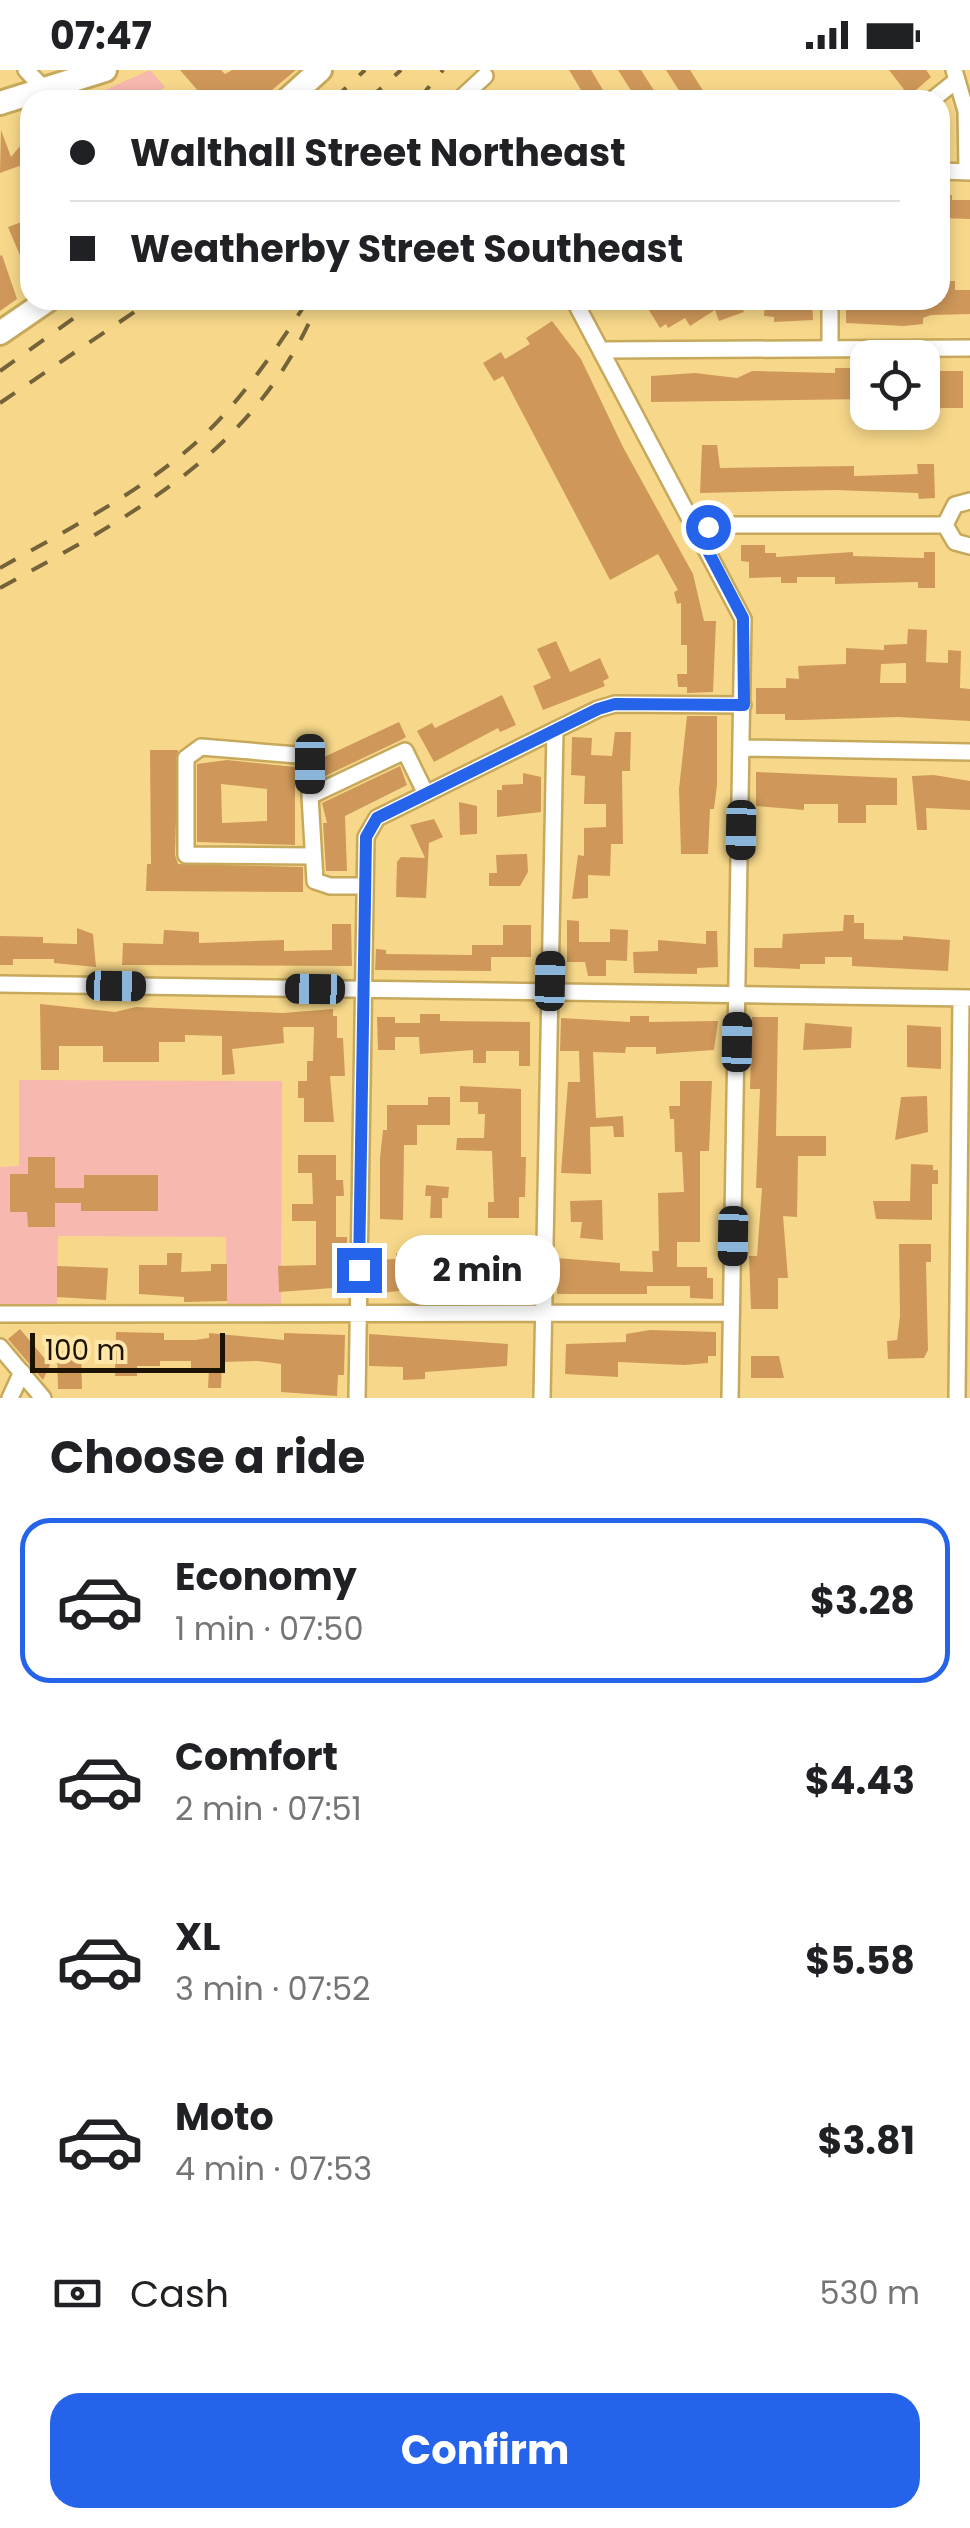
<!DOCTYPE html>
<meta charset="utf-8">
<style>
:root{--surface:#fff;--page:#f2f2f2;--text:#202124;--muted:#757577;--line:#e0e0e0;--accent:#2563eb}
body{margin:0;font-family:Poppins,sans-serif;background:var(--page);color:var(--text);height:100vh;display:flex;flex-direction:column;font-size:38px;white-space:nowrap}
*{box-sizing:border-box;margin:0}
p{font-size:32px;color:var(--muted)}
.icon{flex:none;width:55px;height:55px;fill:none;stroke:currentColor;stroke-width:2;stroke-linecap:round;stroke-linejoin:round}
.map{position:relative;height:1328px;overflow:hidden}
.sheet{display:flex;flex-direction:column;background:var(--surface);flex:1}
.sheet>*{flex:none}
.hud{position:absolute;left:20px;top:20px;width:930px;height:220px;border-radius:30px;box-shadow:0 5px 15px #0003;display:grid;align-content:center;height:220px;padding:0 50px;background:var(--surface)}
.tools{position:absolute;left:850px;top:270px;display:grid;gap:20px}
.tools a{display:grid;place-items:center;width:90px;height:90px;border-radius:20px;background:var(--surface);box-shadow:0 5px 15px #0003;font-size:50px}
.scale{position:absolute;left:30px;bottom:25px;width:195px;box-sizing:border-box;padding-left:10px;border:5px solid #1c1300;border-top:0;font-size:28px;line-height:35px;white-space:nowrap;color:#1c1300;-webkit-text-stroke:8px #ffe6a9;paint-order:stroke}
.end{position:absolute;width:45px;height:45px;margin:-22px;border:12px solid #2563eb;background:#fff;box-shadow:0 0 0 5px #fff}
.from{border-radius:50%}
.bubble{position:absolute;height:70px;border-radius:30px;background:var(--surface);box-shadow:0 5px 15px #0003;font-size:32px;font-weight:700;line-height:70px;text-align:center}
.car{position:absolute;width:30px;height:60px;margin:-30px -15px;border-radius:12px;box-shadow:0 0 8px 2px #0007;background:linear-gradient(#222 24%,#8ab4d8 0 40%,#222 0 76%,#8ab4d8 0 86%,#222 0)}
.hud b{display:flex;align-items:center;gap:35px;height:95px;font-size:38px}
.hud b+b{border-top:2px solid var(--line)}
.hud i{width:25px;height:25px;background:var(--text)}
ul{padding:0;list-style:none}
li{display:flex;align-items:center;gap:30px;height:165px;margin:0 20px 15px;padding:0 30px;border:5px solid transparent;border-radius:30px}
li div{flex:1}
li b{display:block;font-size:38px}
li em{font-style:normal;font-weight:700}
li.selected{border-color:var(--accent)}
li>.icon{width:90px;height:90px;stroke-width:1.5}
h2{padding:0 50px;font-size:45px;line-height:120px}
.pay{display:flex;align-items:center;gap:25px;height:110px;padding:0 50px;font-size:38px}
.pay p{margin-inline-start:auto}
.button{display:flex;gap:20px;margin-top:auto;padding:20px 50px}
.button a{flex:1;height:115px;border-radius:30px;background:var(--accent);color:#fff;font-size:40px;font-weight:700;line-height:115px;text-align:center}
.status{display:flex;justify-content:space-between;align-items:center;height:70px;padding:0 50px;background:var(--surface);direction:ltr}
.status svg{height:28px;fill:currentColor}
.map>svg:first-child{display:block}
</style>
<div class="status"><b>07:47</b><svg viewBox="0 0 49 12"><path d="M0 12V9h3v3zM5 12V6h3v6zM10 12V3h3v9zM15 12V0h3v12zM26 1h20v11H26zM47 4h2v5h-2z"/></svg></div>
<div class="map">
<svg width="970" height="1328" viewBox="0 0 970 1328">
<rect width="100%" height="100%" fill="#f7d88a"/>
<path fill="#f6b8af" d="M150 0 165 17 150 30 85 29Z
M19 1010 282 1011 281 1246 227 1245 226 1167 58 1166 57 1243H0V1097L19 1096Z"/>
<path fill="#cf985a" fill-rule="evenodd" d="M180 0H221L225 4 232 0H296L260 30H206Z
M569 0H591L609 30H587Z
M618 0H641L660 30H637Z
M666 0H690L709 30H685Z
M889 0H926L931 7 909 26Z
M1 60 11 87 30 64V92L0 103Z
M942 125H952V130H970V149L940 148Z
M27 150 30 156V209L8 157Z
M2 185 17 229 0 241V186Z
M940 211H955V220H970V244L931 245 923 248V254L904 256 846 253V230H940Z
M658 230H697L700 235 739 230 744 242 719 251 715 240 690 256 685 248 668 258 666 254 660 258 647 237Z
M765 230H812L813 250 774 252V247L764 246Z
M552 251 581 289 623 377 693 504 704 551H716L713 622 687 623V617H678L677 604H687V575H681V533L677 534 674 522 678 520 658 484 610 510 503 306 494 311 483 293 501 282 505 289 530 274 526 268Z
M835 298H852V305H868V329L651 332V306L695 303 737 308 752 301 835 303Z
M922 301H963V338H922Z
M702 375H717L720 398 854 396V406L918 404 917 394H934L935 428 919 429 918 423 835 420 700 423Z
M741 475H765V483H776V487L853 482V486L924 488V482H935V518H918V512L835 514V507H797V513H781V507L749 508V492L741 491Z
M908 559 927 560 926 592 948 593V580L961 581 960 618 970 619V651L898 647 801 650H785V644H756V618H786V608L799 609 798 596 846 594V578L884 580V575L907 574ZM906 593V613H880L881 594Z
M556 571 570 602 600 588 609 608 603 611 605 616 543 640 533 616 551 608 537 579Z
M502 625 516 655 500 662 498 658 434 692 417 661 432 653 435 658Z
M687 646H717V715L714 739H710L708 784H681L679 719Z
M399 652 406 667 401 670 323 707 322 688Z
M615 662H631L630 701H622L623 774H611L610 806 588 805V828L572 829 578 785 584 786V758L606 757V734H584L585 706 571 705 572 667 592 668 591 685 612 686Z
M150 680H178L175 785 178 794 303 797V822L146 821 147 794H151Z
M227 690 295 697V775L197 772V694ZM221 714 267 719V751L222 753Z
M400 696 407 715 345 746 347 801H326L323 753H327L322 733Z
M756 702 897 708V735H866V753H838V734H804V740L756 736Z
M523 703 541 707V742L497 747V720H502V715L523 714Z
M934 705 970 711V740L926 738 927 760H917L912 706Z
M459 732 477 736V764L460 765Z
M434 749 443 767 429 773 426 828 396 827 397 792 401 787 425 788 410 755Z
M527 784 528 802 520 816H489V803H497L496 785Z
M844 845H854V853H864V869L903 870V866L950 870 948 901 852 896V887H825V894H800V899L754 897V878H782L783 864 843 861Z
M567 850 579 851V872H610V859L628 860 627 891 606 890V906H588L585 892H567Z
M332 854H351L352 896 122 895 123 873 163 874 164 860 199 862V873L284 870V881L332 880Z
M503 855H531V887H491V901L375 900 376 879 386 880V884L472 885V875H503Z
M77 858 93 864 96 897 54 893V889H13V895H0V866L43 867V873L77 874Z
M706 861H717L718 897 697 898V904L634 903 633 882 658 881V870L706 874Z
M40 934 115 942 136 937 283 943 333 939V946H337V968H343L345 1006H330L334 1052H304V1028H298V1011H307V991H313L314 957H283L284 973 232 979 235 1004 222 1005V966L185 965V972H159V992H103V976H59V1000H41Z
M420 944H440V951L530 952V996H519V981H486V993H473V980L420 984 419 967H395V980H378L377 947H395V953H420Z
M630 946H649V952L718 951 714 980 656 984V977H626L625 983 593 982 596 1048 623 1046 624 1067H614L613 1056 590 1057 591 1104 561 1103 568 1012H580L579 981H560L561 948 630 952Z
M752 947H778L776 1066H826V1086H798L797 1147 783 1146 788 1208H778V1239H751L749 1186H757L762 1118H756L760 1019H750Z
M805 953 852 957 851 978 803 980Z
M907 955 941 957V999L907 997Z
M680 1011H712L709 1081H700V1172H677V1197H707V1208H713V1229L690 1228V1216H647V1224H557V1188L620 1193V1201L653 1202 652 1181H659L658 1123 684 1122 682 1082H675L674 1049H670L669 1036H680Z
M460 1016 521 1019V1087H526L525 1127H519V1148H488V1132H494L492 1081 456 1080 457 1068H484L485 1044H478V1032H460Z
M927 1026 928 1062 895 1070 901 1027Z
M428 1027H450V1055H417V1075H404L403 1150 380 1149V1088L383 1060H387V1035H428Z
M298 1085H336V1110H343L344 1126H336V1167H347V1217L279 1222 278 1196 316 1195V1151H292V1134H313L312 1103H298Z
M28 1087H55V1118H84V1105H158V1141H81V1133H55V1157H28L27 1142H10V1104H28Z
M911 1094 933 1095V1100H938V1114H932V1150L876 1149 873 1131H910Z
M426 1115 449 1117 448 1128H442V1148H430L431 1126H425Z
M602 1130 603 1170 580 1168 582 1152H571L570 1131Z
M899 1174H931V1192H926L928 1280 924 1288 888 1289 887 1271 897 1270 900 1246Z
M513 1176H527L531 1228H512V1217L492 1218V1214H462V1229H442V1220L417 1219 372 1224 371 1190 396 1189V1183H409V1191L434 1185V1196L489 1194 491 1181H513Z
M167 1183H182L181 1202 211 1201V1194H227V1231L184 1232V1227L139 1224V1195H167Z
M57 1196 108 1198 106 1230 57 1227Z
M20 1259 50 1295 43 1310 8 1269Z
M650 1260 716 1262V1286H708V1293L684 1295 618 1292V1307L565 1304 566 1274 626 1272V1264Z
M116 1262 164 1263V1270H195L209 1268V1263L284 1270V1263L345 1265 344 1305H338L337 1326 281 1322V1294L258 1291 222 1292 221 1318H208L209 1298 191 1299V1291H160V1296H137V1306H115Z
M369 1264 508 1274 507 1296 425 1302V1309L403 1310V1297L369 1296Z
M57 1281H81L82 1319H58Z
M751 1286H779L784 1308H751Z"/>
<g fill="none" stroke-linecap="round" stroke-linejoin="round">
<g stroke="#c7a95c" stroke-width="20">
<path id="minor" d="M26 0 55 30
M954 0 966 41 967 102
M459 30 485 6
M932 30 957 10
M940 101 970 102
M574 230 743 549 730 1328
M830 279V230
M603 280 970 278
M970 431 955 435 945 455 955 472 970 476
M697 460 718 455H945
M743 678 970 682
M310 726V694L297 685 201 677 186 688V785L311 786
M365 816H330L315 811 310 726 405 681 426 724
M0 914 970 928
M0 1244 731 1243
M0 1277 43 1328
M10 1328 22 1302
M357 1328 366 767 377 748 598 639 615 634 743 635
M542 1328 555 660
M957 1328 961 928"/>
</g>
<g stroke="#c7a95c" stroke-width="28">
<path id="secondary" d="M287 30 320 0
M0 33 105 0
M0 263 48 230"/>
</g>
<use href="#minor" stroke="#fff" stroke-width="15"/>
<use href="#secondary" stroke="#fff" stroke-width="22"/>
<path stroke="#746338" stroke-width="4" stroke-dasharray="18 18" stroke-linecap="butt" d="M333 30 365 0
M368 30 401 0
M418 30 443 0
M0 301 99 230
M0 333 152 230
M0 498C67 460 143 421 200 369 242 330 277 278 308 230
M0 518C136 443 258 381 319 230"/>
</g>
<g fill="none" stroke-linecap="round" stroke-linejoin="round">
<path stroke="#2563eb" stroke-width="12" d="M359 1200 366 767 377 748 598 639 615 634 744 635 743 548 697 460 708 457"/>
</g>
</svg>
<div class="tools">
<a><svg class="icon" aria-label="locate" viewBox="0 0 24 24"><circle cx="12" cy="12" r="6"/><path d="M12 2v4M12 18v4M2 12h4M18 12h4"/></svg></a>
</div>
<div class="scale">100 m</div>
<i class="end from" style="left:708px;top:457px"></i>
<i class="end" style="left:359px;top:1200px"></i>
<div class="bubble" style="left:395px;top:1165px;width:165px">2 min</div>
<i class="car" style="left:310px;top:694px;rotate:180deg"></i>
<i class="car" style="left:741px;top:760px;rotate:181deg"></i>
<i class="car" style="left:550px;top:911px;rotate:1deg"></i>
<i class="car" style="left:116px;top:916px;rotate:91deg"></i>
<i class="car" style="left:315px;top:919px;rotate:271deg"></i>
<i class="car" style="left:737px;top:972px;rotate:1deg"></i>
<i class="car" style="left:733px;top:1166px;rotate:181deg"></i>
<div class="hud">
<b><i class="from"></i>Walthall Street Northeast</b>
<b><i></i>Weatherby Street Southeast</b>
</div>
</div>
<section class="sheet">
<h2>Choose a ride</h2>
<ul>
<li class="selected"><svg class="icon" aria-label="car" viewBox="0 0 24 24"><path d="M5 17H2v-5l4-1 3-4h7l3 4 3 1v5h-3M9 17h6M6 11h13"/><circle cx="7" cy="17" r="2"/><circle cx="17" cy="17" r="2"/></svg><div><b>Economy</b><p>1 min · 07:50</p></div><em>$3.28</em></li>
<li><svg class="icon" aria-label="car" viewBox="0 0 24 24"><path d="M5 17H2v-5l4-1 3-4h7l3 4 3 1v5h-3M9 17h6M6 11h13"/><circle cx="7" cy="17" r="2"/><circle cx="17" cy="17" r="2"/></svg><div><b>Comfort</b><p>2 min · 07:51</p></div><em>$4.43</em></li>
<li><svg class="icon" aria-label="car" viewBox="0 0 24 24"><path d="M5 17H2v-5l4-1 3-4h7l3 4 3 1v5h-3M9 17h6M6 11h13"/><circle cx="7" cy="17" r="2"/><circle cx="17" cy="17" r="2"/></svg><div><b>XL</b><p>3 min · 07:52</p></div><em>$5.58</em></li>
<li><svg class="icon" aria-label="car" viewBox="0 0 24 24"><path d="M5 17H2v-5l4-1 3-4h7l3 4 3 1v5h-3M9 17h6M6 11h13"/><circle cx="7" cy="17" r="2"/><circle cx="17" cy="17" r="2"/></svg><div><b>Moto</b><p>4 min · 07:53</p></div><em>$3.81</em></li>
</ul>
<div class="pay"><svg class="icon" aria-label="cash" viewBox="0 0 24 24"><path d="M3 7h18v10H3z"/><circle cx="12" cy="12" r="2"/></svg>Cash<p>530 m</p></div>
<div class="button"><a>Confirm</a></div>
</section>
